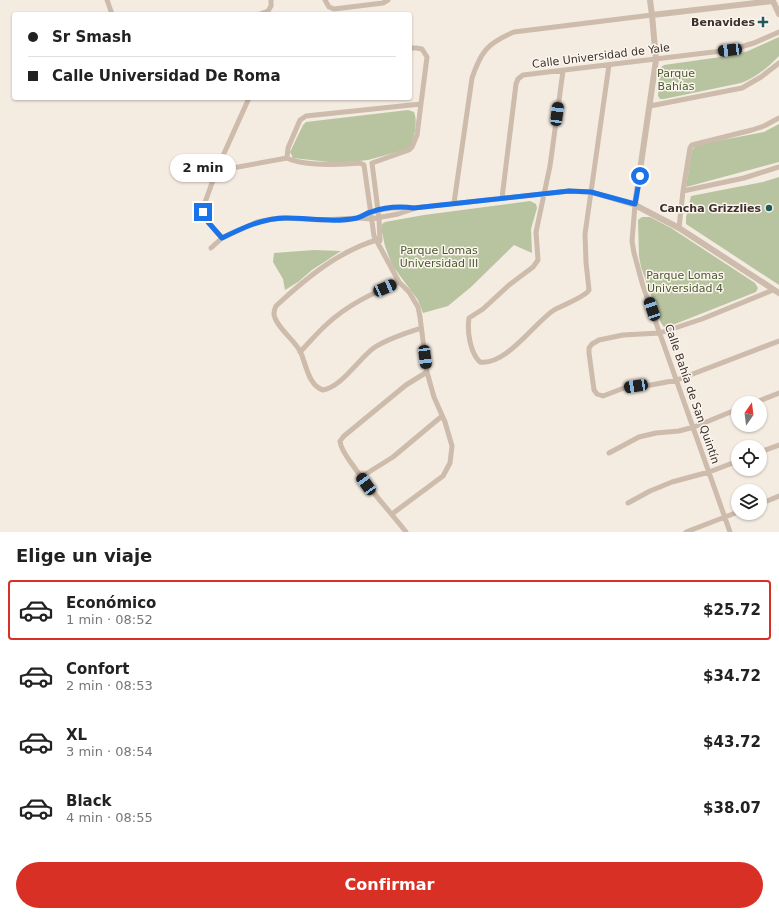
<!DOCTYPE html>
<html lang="es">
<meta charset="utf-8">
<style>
:root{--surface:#fff;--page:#f2f2f2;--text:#222;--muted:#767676;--line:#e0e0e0;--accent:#d93025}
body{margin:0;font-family:"DejaVu Sans",sans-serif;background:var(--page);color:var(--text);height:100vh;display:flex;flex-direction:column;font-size:15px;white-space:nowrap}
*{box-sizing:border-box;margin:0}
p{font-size:13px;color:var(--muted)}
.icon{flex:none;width:22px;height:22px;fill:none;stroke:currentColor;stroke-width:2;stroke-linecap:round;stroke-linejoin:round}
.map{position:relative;height:532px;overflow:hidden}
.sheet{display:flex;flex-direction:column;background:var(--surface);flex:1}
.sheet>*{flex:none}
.top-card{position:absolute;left:12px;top:12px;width:400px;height:88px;border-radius:4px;box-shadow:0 1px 3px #0004;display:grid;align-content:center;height:88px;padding:0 16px;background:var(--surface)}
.needle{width:26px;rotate:14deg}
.buttons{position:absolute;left:731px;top:396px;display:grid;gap:8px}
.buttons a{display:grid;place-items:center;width:36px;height:36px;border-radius:50%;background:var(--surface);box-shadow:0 1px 3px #0004;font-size:20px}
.end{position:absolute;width:18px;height:18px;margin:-9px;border:5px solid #1a73e8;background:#fff;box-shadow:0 0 0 2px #fff}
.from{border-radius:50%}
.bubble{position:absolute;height:28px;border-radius:14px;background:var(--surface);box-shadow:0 1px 3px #0004;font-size:13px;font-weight:600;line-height:28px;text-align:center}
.car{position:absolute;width:12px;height:24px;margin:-12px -6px;border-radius:5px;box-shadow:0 0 3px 1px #0007;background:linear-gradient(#222 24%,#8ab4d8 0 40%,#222 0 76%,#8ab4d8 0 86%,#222 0)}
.top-card b{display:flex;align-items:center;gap:14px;height:38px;font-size:15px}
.top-card b+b{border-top:1px solid var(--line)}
.top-card i{width:10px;height:10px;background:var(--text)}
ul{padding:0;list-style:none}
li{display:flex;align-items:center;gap:12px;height:60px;margin:0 8px 6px;padding:0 8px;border:2px solid transparent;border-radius:4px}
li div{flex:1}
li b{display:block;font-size:15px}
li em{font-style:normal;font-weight:600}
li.active{border-color:var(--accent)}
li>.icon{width:36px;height:36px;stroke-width:1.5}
h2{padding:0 16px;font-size:18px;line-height:48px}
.action{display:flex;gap:8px;margin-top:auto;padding:8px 16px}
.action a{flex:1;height:46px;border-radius:24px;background:var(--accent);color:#fff;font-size:16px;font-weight:600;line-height:46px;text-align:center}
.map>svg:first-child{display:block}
</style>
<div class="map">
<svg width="779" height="532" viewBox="0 0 779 532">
<rect width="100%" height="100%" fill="#f4ebe1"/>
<path fill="#b8c4a0" d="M779 37V56C767 68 757 77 741 83L664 99H660L658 96 660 68 664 65 735 55 748 51Z
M408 110 414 112C418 122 414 135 412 145L408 149 368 160 349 162H329L293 158 290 152 303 125 306 122Z
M779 124V162L686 187 692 150 696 145 764 132Z
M779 177V285L686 224V217L691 196 763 182Z
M530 201 536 204 537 208 531 229 532 253 514 245 471 287 448 306 423 313 418 300 392 265 385 246 382 232V224L385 222 424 215Z
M642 217H650L671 228 755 283 758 288 756 292 670 326 664 327 661 323 641 267 639 256 638 220Z
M314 250 341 251 312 270 298 282 285 290 283 279 273 262 274 253Z"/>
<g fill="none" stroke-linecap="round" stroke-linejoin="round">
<path stroke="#cdbbac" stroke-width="5" d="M107 0 112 14
M325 0 329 7 334 9 383 3 388 0
M260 14 268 11 271 6V0
M563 71 550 166 536 232 538 260 533 267 509 285 483 309 469 318C467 331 470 353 480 362 506 366 534 323 554 310 563 305 585 297 589 290L586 262 585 234 609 65
M650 106 742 88 761 77 779 63
M287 158 288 148 300 120 306 116 421 104
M217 169 238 167 287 158C303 166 341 165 360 163L364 165 374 236 399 282 409 292 418 307 420 317 427 372 434 397 445 422 452 446 450 463 443 476 392 514
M683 191 744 178 779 167
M502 198 516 84 518 79 523 75 730 50 754 43 779 32
M454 203 472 78C481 51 488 43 514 32L652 15
M358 218C375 209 394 206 414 208L569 191 591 192 635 205 632 241 634 253 643 286 730 532
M679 228 683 191 690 148 692 145 752 130 764 126 779 118
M222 238 208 222 204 216 203 208 217 169 249 98
M380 239C340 250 306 278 276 306 274 310 273 314 275 318 280 331 295 340 301 353 306 365 309 386 323 390 342 387 359 358 375 347 389 338 406 333 421 328
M380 241 379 218 372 163 409 150 412 147 417 135 427 57 422 49 416 48H410
M211 248 222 238 257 222 272 219 285 218 322 220 358 218 371 219 398 214 413 209
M773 290 702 319 660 333 623 335 599 340 592 344 589 348V353L594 390 597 394 603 396 624 388 651 385 677 380 779 341
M300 352C309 343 317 333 326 325 347 305 373 293 399 282
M754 403 779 393
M760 452 779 445
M609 453 639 437 656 433 679 431 694 427 738 409
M361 477 393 457 442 416
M628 503 650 491 672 482 709 472 738 461
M760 504 779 496
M406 532C388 509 368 488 352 464 347 457 341 450 340 441L344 436 406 385 427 372
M686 532 738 512"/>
<path stroke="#cdbbac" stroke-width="6" d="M650 0 652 15 656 60 635 205 679 228 779 293
M652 15 773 1 779 14"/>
</g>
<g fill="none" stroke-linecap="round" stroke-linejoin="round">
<path stroke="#1a73e8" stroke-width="5" d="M203 212 208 222 222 238C242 228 263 218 286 218 309 218 334 223 357 218 362 217 366 213 371 212 385 207 399 206 414 208L569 191 591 192 635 204 640 176"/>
</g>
<g fill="#1f5a5e" stroke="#fbf5ee" stroke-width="1.5">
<path d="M761 16h4v4h4v4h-4v4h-4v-4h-4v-4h4z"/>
<circle cx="769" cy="208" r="4"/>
</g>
<g text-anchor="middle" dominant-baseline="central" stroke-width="3" stroke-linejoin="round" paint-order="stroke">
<g font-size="11" font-weight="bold" fill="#3b302b" stroke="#fbf5ee" text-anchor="end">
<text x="755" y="22">Benavides</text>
<text x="761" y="208">Cancha Grizzlies</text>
</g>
<g font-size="11" fill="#3b302b" stroke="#fbf5ee">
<text transform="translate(601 56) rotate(-7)">Calle Universidad de Yale</text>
<text transform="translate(692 394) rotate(71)">Calle Bahía de San Quintín</text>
</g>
<g font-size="11" fill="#4a5a2e" stroke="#fbf5ee">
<text x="676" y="73">Parque<tspan x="676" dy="13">Bahías</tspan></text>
<text x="439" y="250">Parque Lomas<tspan x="439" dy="13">Universidad III</tspan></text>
<text x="685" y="275">Parque Lomas<tspan x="685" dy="13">Universidad 4</tspan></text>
</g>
</g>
</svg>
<div class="buttons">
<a><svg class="needle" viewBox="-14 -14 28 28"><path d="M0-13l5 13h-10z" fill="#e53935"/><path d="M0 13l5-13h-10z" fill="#767676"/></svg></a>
<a><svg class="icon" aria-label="locate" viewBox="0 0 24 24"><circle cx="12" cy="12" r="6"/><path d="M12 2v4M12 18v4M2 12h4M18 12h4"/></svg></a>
<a><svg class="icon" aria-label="layers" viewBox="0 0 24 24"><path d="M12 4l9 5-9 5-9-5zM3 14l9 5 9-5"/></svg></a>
</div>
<i class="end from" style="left:640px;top:176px"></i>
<i class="end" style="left:203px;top:212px"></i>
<div class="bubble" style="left:170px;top:154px;width:66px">2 min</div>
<i class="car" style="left:730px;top:50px;rotate:263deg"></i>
<i class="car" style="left:557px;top:114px;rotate:7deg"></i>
<i class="car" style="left:385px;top:288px;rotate:66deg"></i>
<i class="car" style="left:652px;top:309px;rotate:341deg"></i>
<i class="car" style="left:425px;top:357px;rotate:173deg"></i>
<i class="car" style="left:636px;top:386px;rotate:261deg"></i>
<i class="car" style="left:366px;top:484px;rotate:324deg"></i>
<div class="top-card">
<b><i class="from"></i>Sr Smash</b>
<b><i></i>Calle Universidad De Roma</b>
</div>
</div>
<section class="sheet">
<h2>Elige un viaje</h2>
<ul>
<li class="active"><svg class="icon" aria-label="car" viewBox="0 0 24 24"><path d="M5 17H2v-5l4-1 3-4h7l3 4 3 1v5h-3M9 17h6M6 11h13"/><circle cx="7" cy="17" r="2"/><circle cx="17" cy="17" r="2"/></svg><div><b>Económico</b><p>1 min · 08:52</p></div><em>$25.72</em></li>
<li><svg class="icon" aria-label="car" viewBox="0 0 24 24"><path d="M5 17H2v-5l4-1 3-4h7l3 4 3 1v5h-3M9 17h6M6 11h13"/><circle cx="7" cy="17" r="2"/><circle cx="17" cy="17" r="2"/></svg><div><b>Confort</b><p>2 min · 08:53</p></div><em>$34.72</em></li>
<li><svg class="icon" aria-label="car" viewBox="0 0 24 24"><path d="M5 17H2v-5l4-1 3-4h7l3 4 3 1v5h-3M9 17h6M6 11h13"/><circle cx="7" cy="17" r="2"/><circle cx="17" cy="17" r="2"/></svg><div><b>XL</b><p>3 min · 08:54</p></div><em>$43.72</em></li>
<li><svg class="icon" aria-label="car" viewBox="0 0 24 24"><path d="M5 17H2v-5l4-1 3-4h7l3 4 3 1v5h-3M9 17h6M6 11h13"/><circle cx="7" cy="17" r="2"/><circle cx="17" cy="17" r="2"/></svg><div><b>Black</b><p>4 min · 08:55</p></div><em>$38.07</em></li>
</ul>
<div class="action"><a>Confirmar</a></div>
</section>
